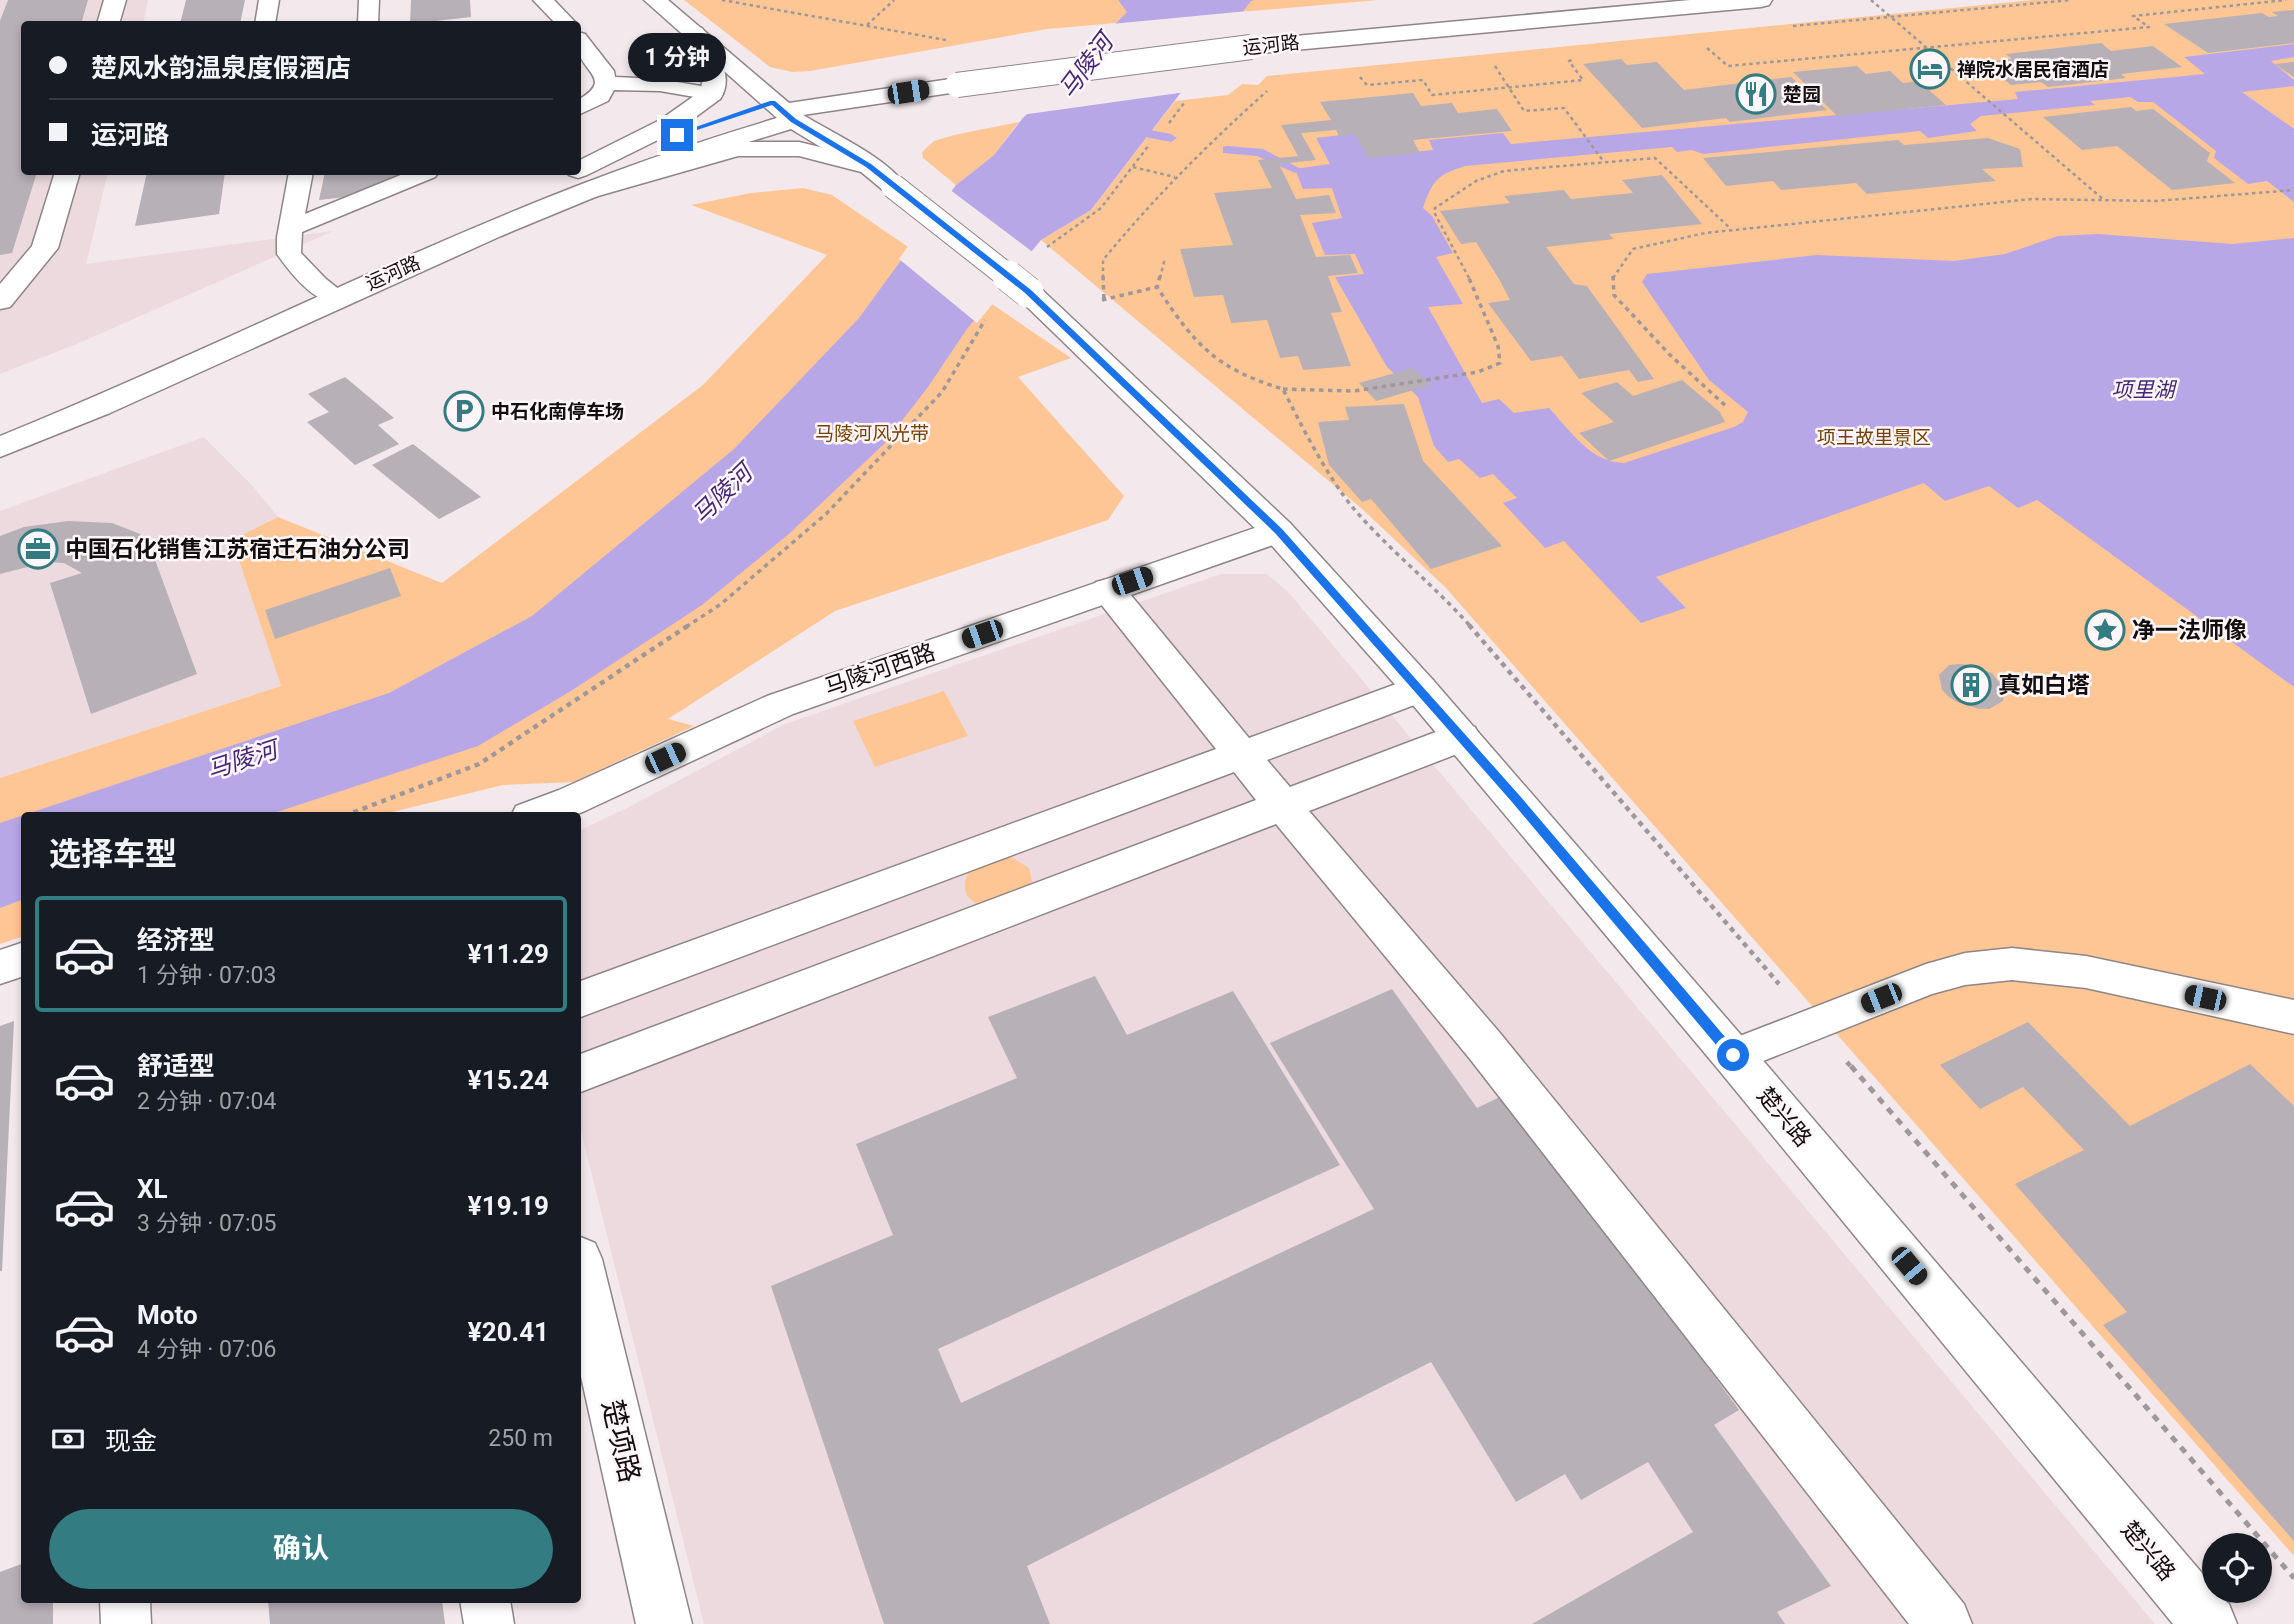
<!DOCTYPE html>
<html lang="zh">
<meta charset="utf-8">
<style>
:root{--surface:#171b24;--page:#242831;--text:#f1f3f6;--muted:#9ea1a6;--line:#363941;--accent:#337c81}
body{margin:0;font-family:Roboto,"Noto Sans SC",sans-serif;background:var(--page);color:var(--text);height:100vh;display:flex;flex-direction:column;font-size:26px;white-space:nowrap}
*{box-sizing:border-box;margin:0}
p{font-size:23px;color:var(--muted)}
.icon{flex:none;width:38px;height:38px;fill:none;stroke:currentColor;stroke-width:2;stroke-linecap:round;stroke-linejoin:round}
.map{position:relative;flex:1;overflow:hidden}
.side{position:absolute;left:21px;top:812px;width:560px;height:791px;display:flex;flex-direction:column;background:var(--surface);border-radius:7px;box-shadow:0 4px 10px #0003}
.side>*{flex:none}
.guide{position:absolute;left:21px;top:21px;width:560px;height:154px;border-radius:7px;box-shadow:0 4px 10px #0003;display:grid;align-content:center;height:154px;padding:0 28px;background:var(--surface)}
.buttons{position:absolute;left:2202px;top:1533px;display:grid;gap:14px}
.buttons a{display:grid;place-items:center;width:70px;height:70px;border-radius:50%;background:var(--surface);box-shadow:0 4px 10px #0003;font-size:35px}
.end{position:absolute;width:32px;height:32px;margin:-16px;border:9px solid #1a73e8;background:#fff;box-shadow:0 0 0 4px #fff}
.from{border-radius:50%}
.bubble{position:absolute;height:49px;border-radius:24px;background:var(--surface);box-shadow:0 4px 10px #0003;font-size:23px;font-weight:700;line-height:49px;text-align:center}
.car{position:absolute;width:21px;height:42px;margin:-21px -10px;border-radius:9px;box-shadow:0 0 5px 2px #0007;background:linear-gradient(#222 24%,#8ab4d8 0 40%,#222 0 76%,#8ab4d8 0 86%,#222 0)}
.guide b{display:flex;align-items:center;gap:24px;height:66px;font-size:26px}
.guide b+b{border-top:2px solid var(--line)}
.guide i{width:18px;height:18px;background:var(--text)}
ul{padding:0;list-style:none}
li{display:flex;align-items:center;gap:21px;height:116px;margin:0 14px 10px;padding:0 14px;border:4px solid transparent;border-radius:7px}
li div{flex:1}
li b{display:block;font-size:26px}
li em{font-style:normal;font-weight:700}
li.on{border-color:var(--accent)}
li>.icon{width:63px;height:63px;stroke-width:1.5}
h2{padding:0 28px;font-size:32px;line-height:84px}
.pay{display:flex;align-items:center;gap:18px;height:77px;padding:0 28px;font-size:26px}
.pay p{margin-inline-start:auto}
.primary-button{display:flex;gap:14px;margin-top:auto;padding:14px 28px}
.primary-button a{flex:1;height:80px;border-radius:42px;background:var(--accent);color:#fff;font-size:28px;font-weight:700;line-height:80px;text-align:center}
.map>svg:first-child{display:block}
</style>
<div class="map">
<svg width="2294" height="1624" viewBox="0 0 2294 1624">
<rect width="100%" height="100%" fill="#f3e8eb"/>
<path fill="#ecdadf" d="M0 0H148L143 24H24V172H108L86 264 333 231 79 343 0 374Z
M204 437 251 484 278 517 232 541 281 686 0 778V511Z
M1221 574H1267L1289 593 2155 1624H704L578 1119V831L627 808 785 724Z"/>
<path fill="#ffc695" d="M684 0H1378L1047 29 810 71 792 72 770 67Z
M2033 0H2294V1556L1445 587 1361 508 1041 240 1091 210 1175 101 1228 95 1242 84 1258 85 1267 76Z
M1019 122 994 155 956 185 923 158 922 152 934 141 954 135Z
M803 188 832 195 1071 358 1018 377 1124 496 1108 520 835 611 668 719 694 726 573 782 503 785 380 815 24 816V936L0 944V778L281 686 232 540 278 517 442 583 703 385 827 255 691 205 751 193Z
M944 691 968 736 875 767 853 721Z
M1000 856 1011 857 1029 868 1033 885 982 909 967 896C958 869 980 865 1000 856Z"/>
<path fill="#b8a7e7" d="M1118 0H1255L1251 1 1091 210 1041 240 967 329 928 387 884 444 790 533 702 605 571 691 478 746 268 815 24 816V899L0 908V823L389 693 532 616 734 449 859 318 956 185 994 155 1022 119 1127 12Z
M2294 44V57L2271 61 2294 80V86L2242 92 2294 129V202L2267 181 2248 184 2214 158 2216 151 2153 102H2138L2130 97 2090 101 2095 105 1981 116 1970 124 1977 131 1928 138 1920 131 1703 154 1692 150 1677 152 1672 147 1465 166C1437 175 1433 180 1423 208L1432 216 1453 253 1436 257 1463 304 1428 307 1482 403 1499 399 1514 413 1549 408C1570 430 1591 463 1624 463L1734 427 1743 422 1748 412 1709 380 1642 282 1647 274 1817 255 1954 261 2005 254 2058 236 2098 234 2233 244 2294 238V687L2037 500 2018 508 1989 486 1945 501 1924 483 1656 577 1686 608 1641 623 1564 541 1545 548 1503 503 1517 498 1493 474 1480 478 1459 459 1448 462 1434 446 1418 397 1387 367 1335 277 1364 274 1355 254 1325 255 1312 223 1342 218 1332 188 1303 189 1295 169 1330 164 1316 138 1357 133 1371 156 1433 150 1429 140 1503 133 1511 144 2018 99 2015 92 2205 74 2184 57Z"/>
<path fill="#f3e8eb" d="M1248 11 1186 92 1021 115 1111 24Z
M949 189 1034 253 977 323 899 259Z"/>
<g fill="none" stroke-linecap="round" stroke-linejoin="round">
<path fill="#b8a7e7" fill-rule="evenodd" d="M1124 125 1171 134 1177 138 1171 142 1120 132 1118 129Z
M1227 146 1263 149 1301 169 1295 173 1257 156 1223 153V147Z"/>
</g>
<path fill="#b7b0b7" d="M8 0H88L81 24H24V172H37L12 253 0 255V21Z
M186 0H245L240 24H180Z
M411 0H470L471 17 410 24Z
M2294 10V43L2208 53 2164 24 2262 13 2269 17 2278 16 2272 12Z
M2101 43 2111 51 2153 46 2182 67 2121 74 2126 78 2048 87 2041 82 2011 85 1982 62 2012 59 2006 54Z
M1621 59 1627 65 1657 62 1684 90 1791 77 1827 110 1730 122 1726 118 1642 128 1583 64Z
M2294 62V77L2275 64Z
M1857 66 1866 74 1890 71 1903 83 1919 81 1946 105 1837 116 1793 72Z
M1413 93 1421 106 1452 103 1458 113 1497 109 1512 131 1413 140 1420 153 1368 158 1355 134 1339 136 1336 130 1301 133 1316 160 1279 164 1296 199 1329 195 1336 213 1300 215 1316 257 1350 255 1358 273 1328 276 1342 312 1331 313 1351 366 1303 370 1298 356 1280 358 1267 320 1231 323 1223 295 1194 297 1180 249 1233 245 1214 193 1272 188 1258 160 1298 156 1281 125 1331 120 1320 102Z
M2131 107 2136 111 2153 109 2210 153 2207 161 2235 183 2172 190 2117 146 2082 150 2043 117Z
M1988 138 2020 149 2023 167 1982 169 1996 181 1867 194 1856 183 1781 190 1773 181 1726 186 1703 158 1898 140 1904 145Z
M147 172H225L219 214 135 226Z
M325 172H404L346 197 319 200Z
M1662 175 1702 224 1609 234 1614 239 1546 247 1574 284 1587 286 1654 379 1638 382 1629 370 1579 379 1562 356 1531 361 1488 303 1510 300 1499 279 1476 242 1461 244 1440 211 1510 203 1504 196 1564 190 1571 199 1633 193 1622 180Z
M1413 368 1431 385 1376 401 1359 383Z
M345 377 394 418 378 425 399 444 355 465 307 422 329 412 308 394Z
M1682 380 1720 412 1725 422 1609 461 1579 433 1614 422 1581 393 1617 382 1633 396Z
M1404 404 1423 461 1502 546 1431 569 1371 499 1362 502 1329 465 1318 422 1349 420 1345 407Z
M413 444 481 497 439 519 372 465Z
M68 521 112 523 140 534 151 549 197 674 91 714 50 583 82 573 64 563 47 562 0 574V536L24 527Z
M390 568 401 596 275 639 265 610Z
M1959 664 1970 665 1992 673 2004 688 2003 701 1989 709H1979L1957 702 1949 697 1942 690 1939 675 1949 665Z
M1095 976 1127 1035 1233 991 1340 1165 938 1349 961 1403 1374 1209 1270 1043 1392 989 1477 1108 1508 1093 1739 1410 1714 1425 1831 1586 1777 1612 1785 1624H1532L1693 1532 1648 1462 1581 1500 1565 1474 1516 1502 1431 1362 1027 1566 1050 1624H884L771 1286 893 1235 856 1144 1017 1078 988 1017Z
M14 1021 2 1271H0V1026Z
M2028 1022 2130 1126 2250 1064 2294 1106V1541L2103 1325 2127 1312 2015 1184 2084 1150 2023 1087 1980 1109 1940 1065Z
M24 1563V1600H53V1624H0V1572Z
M268 1600H442L445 1624H270Z"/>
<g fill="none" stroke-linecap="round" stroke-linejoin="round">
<g stroke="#8e8587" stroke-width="3">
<path id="service" d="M259 0H279L275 24H255Z
M359 0H379L378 24H358Z
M533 0H554L577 24H556Z
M578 32 585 34 614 71 615 77 660 79 712 88 720 89 723 94 720 99 712 100 660 91 614 90 608 101 578 115V100C614 79 582 73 578 49 576 44 578 37 578 32Z
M289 172H313L305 214 408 172H439L435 177 302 232 301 253 326 279 350 298 346 303C319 310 291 274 277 254V237Z
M2012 948 2086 956 2294 1000V1034L2086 988 2012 980 1965 985 1932 994 1733 1073 1719 1068 1713 1056 1719 1044 1926 964 1965 953Z
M100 1600H150L151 1624H101Z
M460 1600H510L514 1624H464Z"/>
</g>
<g stroke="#8e8587" stroke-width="3">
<path id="pedestrian" d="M1108 579 1120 582 1249 738 1407 680 1420 676 1433 680 1438 689 1433 698 1267 760 1290 787 1449 727 1462 723 1475 727 1480 737 1475 747 1309 811 1500 1033 1964 1604 1972 1624H1909L1470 1059 1276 824 578 1093V1055L1256 800 1234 772 578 1018V982L1216 749 1096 598 1091 590 1096 582Z"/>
</g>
<g stroke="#8e8587" stroke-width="3">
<path id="minor" d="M104 0H126L119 24H97Z
M55 172H80L58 248 10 307 0 309V284L32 246Z
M1278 520 1290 523 1294 531 1290 539 793 714 587 810 573 816H511L516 806 559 790 767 696Z
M24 942V976L0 984V950Z
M578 1236 595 1243 602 1259 692 1624H636L578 1363Z"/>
</g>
<g stroke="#8e8587" stroke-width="3">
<path id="tertiary" d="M644 0H668L789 103 957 78 965 80 969 85 965 90 957 92 803 115C834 134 886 157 906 186L902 191 893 194 884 191 860 171 791 129 700 157 600 195 501 236 110 413 0 457V436C196 357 385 260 582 184 646 159 711 138 777 118Z
M1690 0H1772L1769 5 1761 7 1251 54 1243 52 1240 47 1243 42 1251 40Z
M1028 284 1038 286 1290 523 1433 680 1748 1043 2214 1587V1591L2229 1604 2237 1624H2173L1718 1069 1407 698 1266 539 1018 298 1014 292 1018 286Z"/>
</g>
<g stroke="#8e8587" stroke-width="3">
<path id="secondary" d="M694 26 702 28C715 47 736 77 720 99L678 130 587 175 578 178 569 175 566 172H578V161L660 120 701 91 703 73 683 33 686 28Z
M738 142H799L878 161 882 166 878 171 869 174 799 156H738L584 200 575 197 571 192 575 187 702 149Z"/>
</g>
<path stroke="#9f9799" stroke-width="2.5" stroke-dasharray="3.5 3.5" stroke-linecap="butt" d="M722 0 946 40
M1871 0 2104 200
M867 25 894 0
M1793 26 2071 0
M1707 48 1728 66 2149 27 2133 16 2286 0
M1495 66 1524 111 1564 108 1604 162
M1360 77 1367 85 1423 80 1432 95 1583 80 1569 61 1573 60
M1169 123 1184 103
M1133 167 1175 177
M1047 247 1101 208 1149 145
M1103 278V260C1153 199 1208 144 1267 91
M1160 278 1165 258
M1469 278 1434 212 1435 208 1476 181 1504 171 1655 158 1731 229
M1613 278 1633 249 1705 233 2032 199 2156 201 2294 190"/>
<path stroke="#9f9799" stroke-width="3.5" stroke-dasharray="4.5 4.5" stroke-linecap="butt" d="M1103 276 1104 300
M1160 276 1157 287C1194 344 1216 369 1283 389 1301 425 1328 478 1354 509 1390 551 1434 585 1471 627
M1613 276 1614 295 1670 355 1727 407
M1102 300 1157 287
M1283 389 1354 391 1478 372 1500 363 1498 346 1468 276
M686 627 721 604 826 514 942 392 985 320"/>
<path stroke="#9f9799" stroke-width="4.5" stroke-dasharray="5 5" stroke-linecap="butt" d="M1469 625 1779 984
M344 816 479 764 689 625
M1847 1062 1852 1068"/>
<path stroke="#9f9799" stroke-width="5" stroke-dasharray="7 7" stroke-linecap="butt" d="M1851 1066 2294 1578"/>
<use href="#service" fill="#fff" fill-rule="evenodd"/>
<use href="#pedestrian" fill="#fff" fill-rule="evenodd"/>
<use href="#minor" fill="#fff" fill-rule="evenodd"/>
<use href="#tertiary" fill="#fff" fill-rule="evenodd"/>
<use href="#secondary" fill="#fff" fill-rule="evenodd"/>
<g stroke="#8e8587" stroke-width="26" stroke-linecap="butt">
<path id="tertiary-bridge-far1" d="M957 85 1251 47
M893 186 1010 278"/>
</g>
<g stroke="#8e8587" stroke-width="32" stroke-linecap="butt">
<path id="tertiary-bridge" d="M1008 276 1028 292"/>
</g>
<use href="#tertiary-bridge-far1" stroke="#fff" stroke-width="24"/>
<use href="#tertiary-bridge" stroke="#fff" stroke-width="31"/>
</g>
<path fill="#1a73e8" d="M770 101H775L796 119 871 164 1031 290 1282 529 1520 796 1737 1051V1059H1728L1512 802 1275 533 1025 293 866 167 791 122 772 105 679 136 673 135Z"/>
<defs>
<g id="hotel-ring" transform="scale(2.0125)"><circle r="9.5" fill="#fef6f8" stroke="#337c81" stroke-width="1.5"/><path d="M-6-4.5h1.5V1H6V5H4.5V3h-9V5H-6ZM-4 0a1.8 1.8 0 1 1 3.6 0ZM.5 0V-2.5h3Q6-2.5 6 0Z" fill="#337c81"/></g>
<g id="restaurant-ring" transform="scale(2.0125)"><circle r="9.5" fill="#fef6f8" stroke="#337c81" stroke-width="1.5"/><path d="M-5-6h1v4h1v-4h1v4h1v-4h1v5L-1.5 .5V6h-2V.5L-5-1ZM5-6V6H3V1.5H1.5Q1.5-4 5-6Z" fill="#337c81"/></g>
<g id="parking-ring" transform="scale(2.0125)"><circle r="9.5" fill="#fef6f8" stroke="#337c81" stroke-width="1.5"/><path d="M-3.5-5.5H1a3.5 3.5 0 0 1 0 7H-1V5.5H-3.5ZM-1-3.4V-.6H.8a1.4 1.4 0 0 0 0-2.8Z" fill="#337c81"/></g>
<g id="office-ring" transform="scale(2.0125)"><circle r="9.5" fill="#fef6f8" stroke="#337c81" stroke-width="1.5"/><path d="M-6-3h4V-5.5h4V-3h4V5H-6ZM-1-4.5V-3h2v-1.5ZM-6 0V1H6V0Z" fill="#337c81"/></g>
<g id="sight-ring" transform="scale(2.0125)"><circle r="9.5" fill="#fef6f8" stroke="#337c81" stroke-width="1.5"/><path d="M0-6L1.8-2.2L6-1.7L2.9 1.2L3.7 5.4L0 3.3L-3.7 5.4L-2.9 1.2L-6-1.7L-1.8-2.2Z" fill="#337c81"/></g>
<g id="building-ring" transform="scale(2.0125)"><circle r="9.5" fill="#fef6f8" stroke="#337c81" stroke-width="1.5"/><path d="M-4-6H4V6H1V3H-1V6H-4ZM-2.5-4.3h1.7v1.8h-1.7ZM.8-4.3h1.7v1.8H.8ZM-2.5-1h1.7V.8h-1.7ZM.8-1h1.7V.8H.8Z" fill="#337c81"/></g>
</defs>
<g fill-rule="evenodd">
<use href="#hotel-ring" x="1930" y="69"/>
<use href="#restaurant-ring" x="1756" y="94"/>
<use href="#parking-ring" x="464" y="411"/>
<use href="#office-ring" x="38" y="549"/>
<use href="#sight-ring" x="2105" y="630"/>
<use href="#building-ring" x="1971" y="685"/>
</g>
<g text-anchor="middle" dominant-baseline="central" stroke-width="5" stroke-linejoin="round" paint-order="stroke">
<g font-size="19" fill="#130f10" stroke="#fef6f8">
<text transform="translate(1271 45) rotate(-6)">运河路</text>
<text transform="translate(393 273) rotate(-24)">运河路</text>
</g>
<g font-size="19" font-weight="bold" fill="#130f10" stroke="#fef6f8" text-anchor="start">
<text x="1957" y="69">禅院水居民宿酒店</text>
<text x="1783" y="94">楚园</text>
<text x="491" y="411">中石化南停车场</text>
</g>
<g font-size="19" fill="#754100" stroke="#fef6f8">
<text x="872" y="433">马陵河风光带</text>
<text x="1874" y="437">项王故里景区</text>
</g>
<g font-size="21" font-style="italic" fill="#442873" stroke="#fef6f8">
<text x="2143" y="390">项里湖</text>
</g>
<g font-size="23" font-weight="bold" fill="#130f10" stroke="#fef6f8" text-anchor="start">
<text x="65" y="549">中国石化销售江苏宿迁石油分公司</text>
<text x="2132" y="630">净一法师像</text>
<text x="1998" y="685">真如白塔</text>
</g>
<g font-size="23" fill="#130f10" stroke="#fef6f8">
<text transform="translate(880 670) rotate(-19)">马陵河西路</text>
<text transform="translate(1784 1117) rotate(50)">楚兴路</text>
<text transform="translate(2148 1551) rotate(50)">楚兴路</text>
</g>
<g font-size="24" font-style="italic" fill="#442873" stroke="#fef6f8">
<text transform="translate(1086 66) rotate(-53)">马陵河</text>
<text transform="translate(722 494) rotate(-44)">马陵河</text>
<text transform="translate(242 760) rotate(-18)">马陵河</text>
</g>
<g font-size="28" fill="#130f10" stroke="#fef6f8">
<text transform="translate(621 1441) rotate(77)">楚项路</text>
</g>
</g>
</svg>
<div class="buttons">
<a><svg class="icon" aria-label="locate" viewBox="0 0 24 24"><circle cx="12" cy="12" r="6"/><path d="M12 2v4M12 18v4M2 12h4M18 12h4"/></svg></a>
</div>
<i class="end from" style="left:1733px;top:1055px"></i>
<i class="end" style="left:677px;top:135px"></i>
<div class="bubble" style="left:628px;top:33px;width:98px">1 分钟</div>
<i class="car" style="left:908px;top:92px;rotate:81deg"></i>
<i class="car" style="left:1132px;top:581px;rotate:71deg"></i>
<i class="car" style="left:982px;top:634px;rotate:251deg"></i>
<i class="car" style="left:665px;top:758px;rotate:65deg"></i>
<i class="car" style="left:1881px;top:998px;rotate:248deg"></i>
<i class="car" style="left:2205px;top:998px;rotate:282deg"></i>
<i class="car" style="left:1909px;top:1266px;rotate:140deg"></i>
<div class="guide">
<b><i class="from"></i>楚风水韵温泉度假酒店</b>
<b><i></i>运河路</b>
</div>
<section class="side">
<h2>选择车型</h2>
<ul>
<li class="on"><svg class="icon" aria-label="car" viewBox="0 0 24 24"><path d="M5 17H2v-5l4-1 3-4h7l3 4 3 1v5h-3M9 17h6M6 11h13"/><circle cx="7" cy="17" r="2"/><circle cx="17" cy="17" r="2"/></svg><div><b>经济型</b><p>1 分钟 · 07:03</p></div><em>¥11.29</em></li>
<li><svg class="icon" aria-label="car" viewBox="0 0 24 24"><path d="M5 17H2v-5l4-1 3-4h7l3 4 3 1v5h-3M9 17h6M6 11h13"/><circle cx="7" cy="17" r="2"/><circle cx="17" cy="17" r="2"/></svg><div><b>舒适型</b><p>2 分钟 · 07:04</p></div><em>¥15.24</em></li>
<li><svg class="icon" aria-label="car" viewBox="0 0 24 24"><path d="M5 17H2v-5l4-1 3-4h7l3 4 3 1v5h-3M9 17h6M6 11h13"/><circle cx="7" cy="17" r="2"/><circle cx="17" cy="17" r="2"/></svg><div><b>XL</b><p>3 分钟 · 07:05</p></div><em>¥19.19</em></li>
<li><svg class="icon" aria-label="car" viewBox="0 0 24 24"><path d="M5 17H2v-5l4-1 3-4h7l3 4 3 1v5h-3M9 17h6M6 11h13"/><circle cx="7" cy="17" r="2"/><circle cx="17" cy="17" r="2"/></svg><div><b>Moto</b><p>4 分钟 · 07:06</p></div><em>¥20.41</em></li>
</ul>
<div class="pay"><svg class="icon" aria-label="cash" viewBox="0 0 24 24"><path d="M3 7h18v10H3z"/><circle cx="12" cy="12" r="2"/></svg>现金<p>250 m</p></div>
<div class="primary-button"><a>确认</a></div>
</section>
</div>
